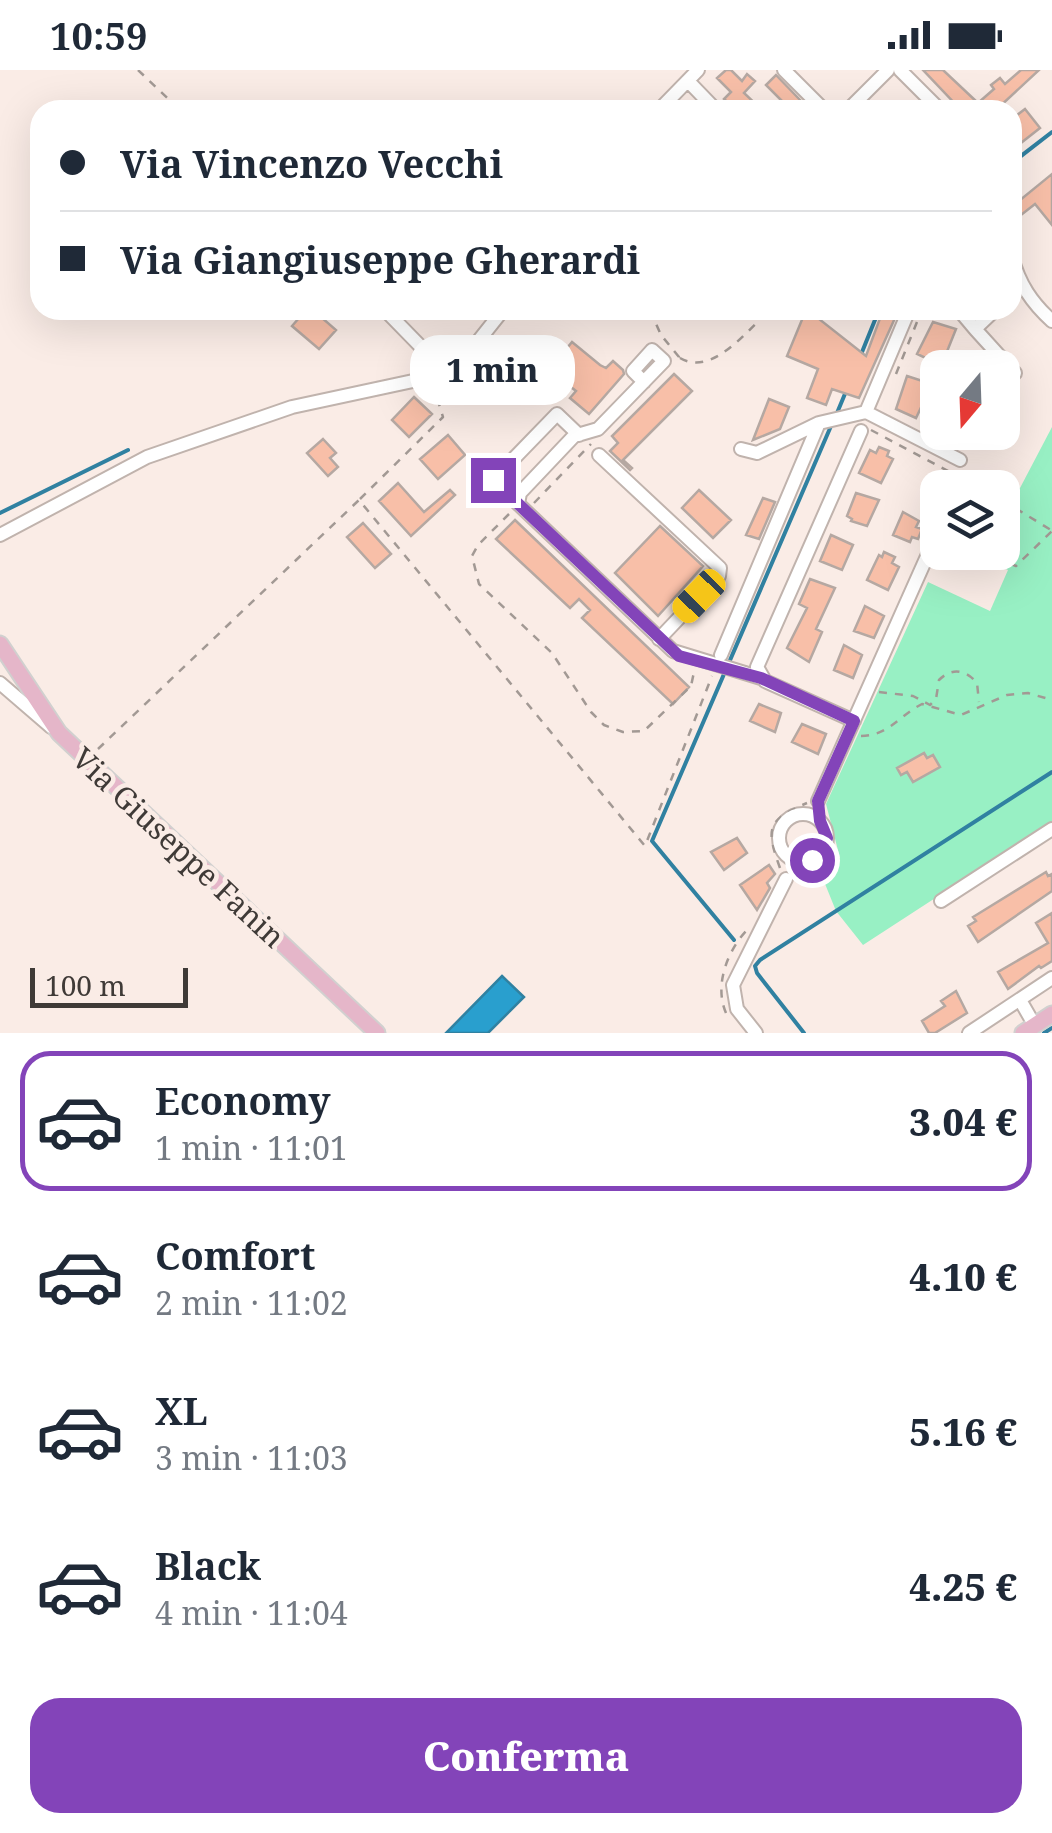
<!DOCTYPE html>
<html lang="it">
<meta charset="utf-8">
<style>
:root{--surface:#fff;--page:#f6f6f7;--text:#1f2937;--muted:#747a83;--line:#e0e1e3;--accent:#8344b9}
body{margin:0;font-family:"Noto Serif",serif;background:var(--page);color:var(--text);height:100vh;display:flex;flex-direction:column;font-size:38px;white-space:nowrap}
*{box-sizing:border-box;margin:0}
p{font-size:32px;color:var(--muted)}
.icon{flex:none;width:55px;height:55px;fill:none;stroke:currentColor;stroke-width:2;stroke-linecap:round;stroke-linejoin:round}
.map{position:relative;height:963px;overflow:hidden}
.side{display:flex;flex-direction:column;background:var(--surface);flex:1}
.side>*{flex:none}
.banner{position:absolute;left:30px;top:30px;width:992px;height:220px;border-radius:30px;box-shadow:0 10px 40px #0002;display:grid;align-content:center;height:220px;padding:0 30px;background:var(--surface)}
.needle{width:65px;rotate:199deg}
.buttons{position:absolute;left:920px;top:280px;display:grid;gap:20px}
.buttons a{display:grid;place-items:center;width:100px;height:100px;border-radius:20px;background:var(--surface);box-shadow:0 10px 40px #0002;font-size:50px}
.scale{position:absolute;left:30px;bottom:25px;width:158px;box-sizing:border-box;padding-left:10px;border:5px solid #3f3a37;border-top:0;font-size:28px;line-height:35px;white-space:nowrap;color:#3f3a37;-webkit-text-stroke:8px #faece6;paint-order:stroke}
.end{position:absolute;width:45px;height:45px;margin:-22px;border:12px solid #8344b9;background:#fff;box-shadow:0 0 0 5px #fff}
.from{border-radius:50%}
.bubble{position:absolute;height:70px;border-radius:30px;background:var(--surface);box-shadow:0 10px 40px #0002;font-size:32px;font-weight:800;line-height:70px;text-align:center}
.car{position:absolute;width:30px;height:60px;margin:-30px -15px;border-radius:12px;box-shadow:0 0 8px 2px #0007;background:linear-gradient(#f5c518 24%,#345 0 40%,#f5c518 0 76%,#345 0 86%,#f5c518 0)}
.banner b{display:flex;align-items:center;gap:35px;height:95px;font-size:38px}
.banner b+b{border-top:2px solid var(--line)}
.banner i{width:25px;height:25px;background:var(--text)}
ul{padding:18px 0 0;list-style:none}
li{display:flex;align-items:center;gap:30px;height:140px;margin:0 20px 15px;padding:0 10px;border:5px solid transparent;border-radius:30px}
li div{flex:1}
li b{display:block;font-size:38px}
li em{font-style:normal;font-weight:800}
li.active{border-color:var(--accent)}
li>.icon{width:90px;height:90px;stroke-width:1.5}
.action{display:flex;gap:20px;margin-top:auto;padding:20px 30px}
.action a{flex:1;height:115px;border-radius:30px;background:var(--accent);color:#fff;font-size:40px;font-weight:800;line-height:115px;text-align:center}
.status{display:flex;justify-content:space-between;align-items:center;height:70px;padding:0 50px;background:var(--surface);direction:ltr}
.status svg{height:28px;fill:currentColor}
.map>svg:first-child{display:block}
</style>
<div class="status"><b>10:59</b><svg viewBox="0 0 49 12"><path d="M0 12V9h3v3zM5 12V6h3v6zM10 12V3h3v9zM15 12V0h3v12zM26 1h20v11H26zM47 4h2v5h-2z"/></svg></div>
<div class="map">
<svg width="1052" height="963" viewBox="0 0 1052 963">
<rect width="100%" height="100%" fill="#faece6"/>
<path fill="#98f0c4" d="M1052 357V752L863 875 836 841 819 799 840 788 826 734 928 512 990 541 1008 500 974 483 1002 482V418L988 417 993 406 1020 418Z"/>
<path fill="#299fce" stroke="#3081a1" stroke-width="2.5" d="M502 906 524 927 488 963H446Z"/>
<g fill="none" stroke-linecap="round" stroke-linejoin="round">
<path stroke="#3081a1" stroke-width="4" d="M1012 93 1052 62
M860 287 879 240
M837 343 847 319
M0 443 128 380
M734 870 652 771 831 356
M804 963 757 903 755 896 760 890 1052 702
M1044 963 1052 958"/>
</g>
<path fill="#f8bfa8" stroke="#b5a8a2" stroke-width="2.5" d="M726 0H731L742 11 747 4 755 11 744 23 762 40H736L724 29 731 22 717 8Z
M923 0H943L978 33 994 19 991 15 1000 8 1005 14 1021 0H1039L996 40H961Z
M776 5 802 32 796 40H779L785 34 766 15Z
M1025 39 1040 58 1012 80V49Z
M1052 104V155L1035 134 1021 145 1014 135Z
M306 240H313L336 260 319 279 292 256Z
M806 240H828L819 249 866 286 882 243 895 248 859 328 832 319 826 335 807 328 818 299 787 286Z
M933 252 956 259 946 284 952 286 947 298 929 294 930 290 917 284Z
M572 272 600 295 606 298 613 291 623 300 624 304 589 344 570 328 576 321 549 300Z
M674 304 692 321 623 390 632 398 630 400 610 381 618 373 612 366Z
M907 306 938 316 932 330 926 327 916 348 896 339Z
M414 327 432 344 409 367 392 350Z
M769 329 789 337 780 359 753 370Z
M448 365 465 385 438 409 420 389Z
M323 369 336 383 330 388 338 397 328 406 307 383Z
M879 377 889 381 887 386 893 389 881 413 859 403 870 380 876 383Z
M398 413 424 442 450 420 455 425 411 466 379 431Z
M699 420 731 450 713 468 682 438Z
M856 423 879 430 867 456 851 451 852 449 847 446Z
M763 428 775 432 759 469 746 465Z
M903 442 919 451 916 457 922 459 918 469 912 467 910 472 893 465Z
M515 450 689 617 673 634 582 548 590 540 579 529 570 538 496 469Z
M363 453 391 484 375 498 347 467Z
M660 456 703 496 658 546 615 503Z
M831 465 853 475 842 500 820 491Z
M884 482 895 487 892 493 899 497 888 520 867 510 879 485 882 487Z
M810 509 835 518 816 559 822 562 809 592 787 578 807 538 799 534Z
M865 536 884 546 874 568 854 561Z
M844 575 862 585 853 608 834 600Z
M759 634 781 643 775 662 750 651Z
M802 654 826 664 818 684 792 672Z
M924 683 927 688 933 685 940 697 913 712 907 702 901 705 897 698Z
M737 768 747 783 724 800 711 782Z
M769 795 775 804 767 813 770 818 757 840 740 815Z
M1046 802 1048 806 1052 804V821L978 872 968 856 976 851 973 847Z
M1052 843V891L1041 898 1039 896 1008 919 998 902 1048 873 1036 853Z
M956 921 967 943 935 963H929L922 951 945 936 941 931Z"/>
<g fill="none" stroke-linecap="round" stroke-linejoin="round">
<g stroke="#c0b3ad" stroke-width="16">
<path id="minor" d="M784 0 824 40
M900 0 940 40
M688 11 716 40
M659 40 698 0
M848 40 888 0
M1012 187C1019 214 1032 233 1052 251
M385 240 426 282 441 305
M959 240 975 259 995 240
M975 259 1015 303
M866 342 909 240
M579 365 557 344 493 410 673 581 761 608
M741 379 757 383 819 353 866 342 960 390
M599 385 720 498 719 506 659 569
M518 434 520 423 574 366 598 359 664 291 652 280 633 301 644 312
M0 465 147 387 292 337 441 305 468 284 503 240
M934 470V479C940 491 952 489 962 482
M721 585 819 353
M0 613 51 657
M854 651 765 611 757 597 861 361
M818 731 933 473
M779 768a24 24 0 1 1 48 0a24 24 0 1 1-48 0Z
M941 831 1052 759
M1020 930 1035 956
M756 963 737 939 733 915 786 809
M969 963 1052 908"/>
</g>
<g stroke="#d1d0cf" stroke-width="19">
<path id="major" d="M0 574 59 663 377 963
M1023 963 1052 944"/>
</g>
<path stroke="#a29994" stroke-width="2.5" stroke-dasharray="8 8" stroke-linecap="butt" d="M138 0 180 40
M650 240 661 265 679 287 675 292
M680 288C713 307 747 260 770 240
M896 304 917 252
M871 360 980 418
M360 429 443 347 434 318
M1002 430 1051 460
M534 433 591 374
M509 444 478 475 472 486 479 514 552 583 591 642 604 655 623 662 644 661 691 616 694 602
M980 482 1016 496 1052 461
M879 622 913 626 930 635 936 629 939 610C952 597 966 600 977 613L979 632
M861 666C888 666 900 645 922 634L961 645 1007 625 1028 623 1052 630
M98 679 359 430 645 776 712 606
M780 798C766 759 766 750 807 733
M726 943C714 916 727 881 747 860"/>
<use href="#minor" stroke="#fff" stroke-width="12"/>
<use href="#major" stroke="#e5b6c9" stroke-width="15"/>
</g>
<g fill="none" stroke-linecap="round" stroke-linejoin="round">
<path stroke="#8344b9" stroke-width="12" d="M493 410 679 586 761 608 854 651 818 731 820 751 827 768 820 785 812 790"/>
</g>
<g text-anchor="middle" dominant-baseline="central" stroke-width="9" stroke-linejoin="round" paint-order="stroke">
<g font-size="30" fill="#3f3a37" stroke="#faece6">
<text transform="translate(179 777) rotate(43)">Via Giuseppe Fanin</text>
</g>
</g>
</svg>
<div class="buttons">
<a><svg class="needle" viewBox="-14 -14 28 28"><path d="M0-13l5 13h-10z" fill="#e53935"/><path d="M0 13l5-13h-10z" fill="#747a83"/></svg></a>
<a><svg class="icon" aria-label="layers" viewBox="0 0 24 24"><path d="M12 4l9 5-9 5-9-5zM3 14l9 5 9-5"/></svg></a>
</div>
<div class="scale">100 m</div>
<i class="end from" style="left:812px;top:790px"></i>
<i class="end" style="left:493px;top:410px"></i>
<div class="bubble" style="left:410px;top:265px;width:165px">1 min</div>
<i class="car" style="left:699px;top:526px;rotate:224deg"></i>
<div class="banner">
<b><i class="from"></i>Via Vincenzo Vecchi</b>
<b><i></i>Via Giangiuseppe Gherardi</b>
</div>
</div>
<section class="side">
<ul>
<li class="active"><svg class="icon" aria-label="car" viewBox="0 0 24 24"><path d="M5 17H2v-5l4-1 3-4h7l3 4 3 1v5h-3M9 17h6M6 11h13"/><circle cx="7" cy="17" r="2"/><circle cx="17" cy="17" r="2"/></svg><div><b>Economy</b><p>1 min · 11:01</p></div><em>3.04 €</em></li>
<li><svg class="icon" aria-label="car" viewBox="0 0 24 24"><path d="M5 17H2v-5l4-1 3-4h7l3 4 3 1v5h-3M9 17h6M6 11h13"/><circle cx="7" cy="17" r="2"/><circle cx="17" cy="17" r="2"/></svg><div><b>Comfort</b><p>2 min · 11:02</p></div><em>4.10 €</em></li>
<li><svg class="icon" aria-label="car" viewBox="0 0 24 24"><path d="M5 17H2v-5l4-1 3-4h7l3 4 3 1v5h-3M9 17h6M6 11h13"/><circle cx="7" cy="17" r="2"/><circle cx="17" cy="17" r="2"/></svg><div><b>XL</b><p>3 min · 11:03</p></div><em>5.16 €</em></li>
<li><svg class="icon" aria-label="car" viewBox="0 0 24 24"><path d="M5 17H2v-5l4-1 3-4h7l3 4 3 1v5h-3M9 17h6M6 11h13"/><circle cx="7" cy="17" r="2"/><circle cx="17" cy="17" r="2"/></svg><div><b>Black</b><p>4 min · 11:04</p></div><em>4.25 €</em></li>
</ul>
<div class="action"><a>Conferma</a></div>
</section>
